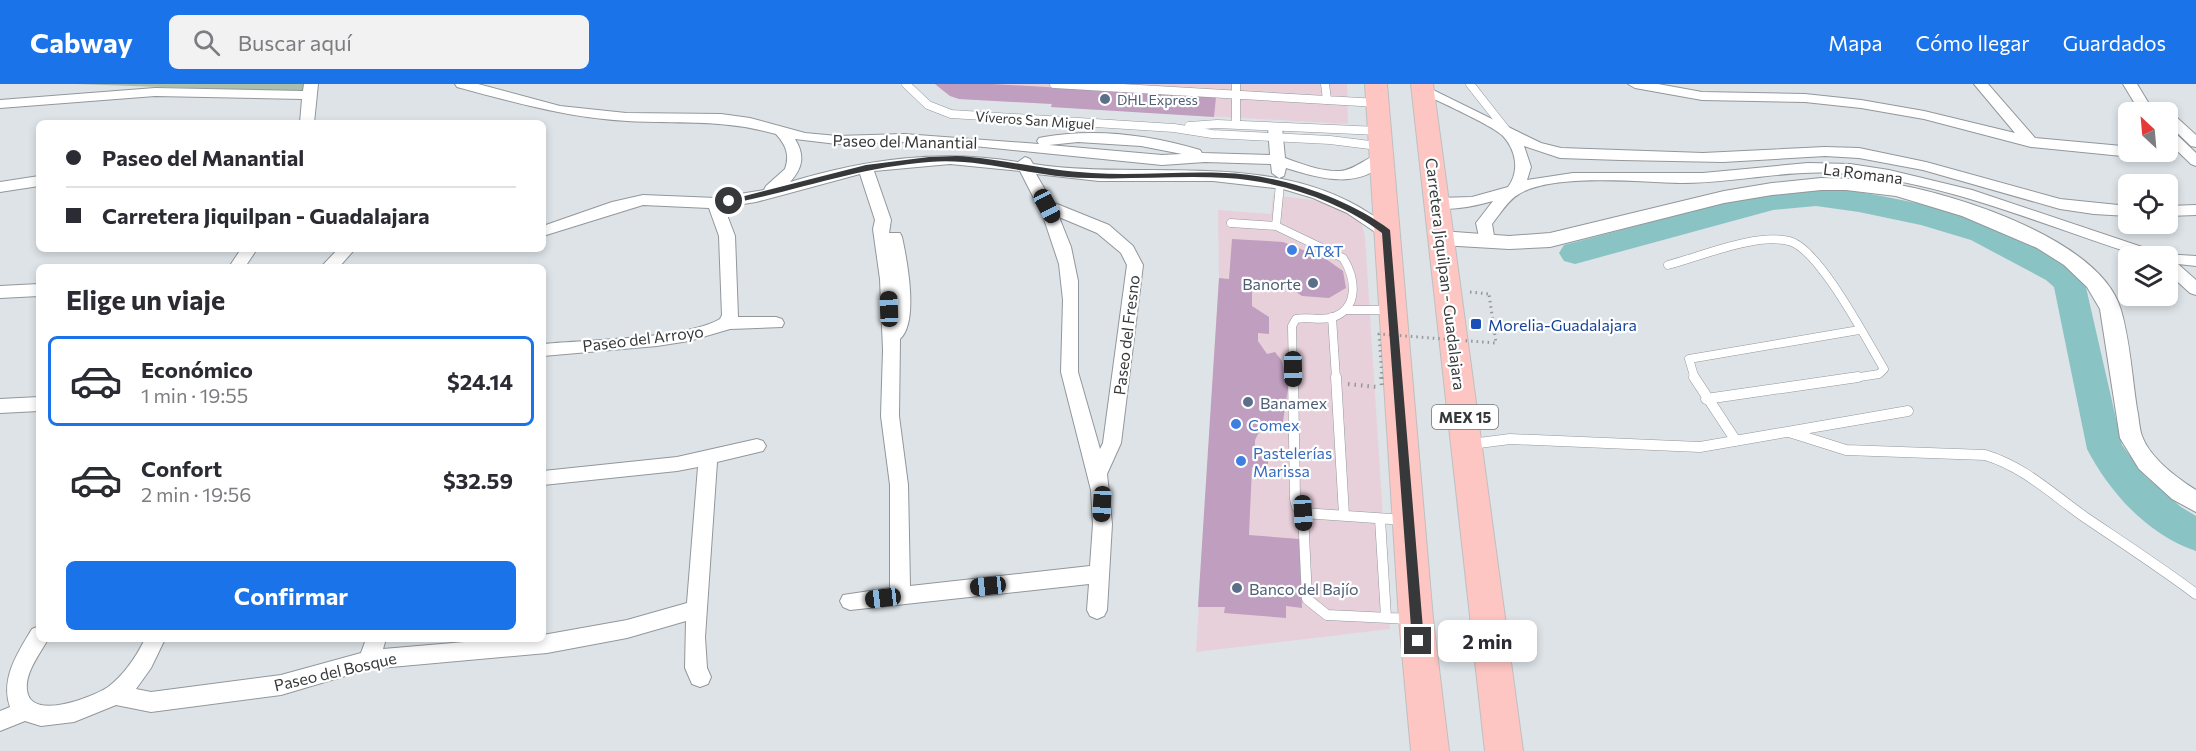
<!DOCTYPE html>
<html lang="es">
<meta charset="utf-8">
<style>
:root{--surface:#fff;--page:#f2f2f3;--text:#2b2b33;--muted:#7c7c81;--line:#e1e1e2;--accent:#1a73e8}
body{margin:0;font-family:Commissioner,sans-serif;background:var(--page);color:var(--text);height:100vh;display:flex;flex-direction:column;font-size:22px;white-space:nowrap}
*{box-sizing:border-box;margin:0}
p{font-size:20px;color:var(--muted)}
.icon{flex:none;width:33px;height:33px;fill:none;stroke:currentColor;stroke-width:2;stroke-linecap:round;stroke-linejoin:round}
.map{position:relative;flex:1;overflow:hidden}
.drawer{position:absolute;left:36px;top:180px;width:510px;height:378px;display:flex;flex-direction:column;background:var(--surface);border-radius:9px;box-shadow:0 3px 9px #0003}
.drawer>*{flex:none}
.hud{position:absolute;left:36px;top:36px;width:510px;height:132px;border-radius:9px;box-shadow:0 3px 9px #0003;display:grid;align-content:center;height:132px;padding:0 30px;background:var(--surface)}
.needle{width:39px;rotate:334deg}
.controls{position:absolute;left:2118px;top:18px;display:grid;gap:12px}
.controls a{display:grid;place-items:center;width:60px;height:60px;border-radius:9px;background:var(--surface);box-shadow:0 3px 9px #0003;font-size:30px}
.end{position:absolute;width:27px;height:27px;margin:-14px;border:8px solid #36383a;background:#fff;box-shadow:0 0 0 3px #fff}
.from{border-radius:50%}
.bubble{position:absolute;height:42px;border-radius:9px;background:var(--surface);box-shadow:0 3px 9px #0003;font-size:20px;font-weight:700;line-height:42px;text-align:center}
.car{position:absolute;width:18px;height:36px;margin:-18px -9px;border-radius:8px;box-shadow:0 0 4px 2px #0007;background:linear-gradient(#222 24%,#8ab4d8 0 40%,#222 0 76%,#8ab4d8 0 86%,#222 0)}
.hud b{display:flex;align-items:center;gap:21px;height:57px;font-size:22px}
.hud b+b{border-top:2px solid var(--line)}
.hud i{width:15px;height:15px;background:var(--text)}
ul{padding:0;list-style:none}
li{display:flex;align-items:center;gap:18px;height:90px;margin:0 12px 9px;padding:0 18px;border:3px solid transparent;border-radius:9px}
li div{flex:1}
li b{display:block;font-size:22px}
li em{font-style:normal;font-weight:700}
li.selected{border-color:var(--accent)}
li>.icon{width:54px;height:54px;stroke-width:1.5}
h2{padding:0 30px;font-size:27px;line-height:72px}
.action{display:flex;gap:12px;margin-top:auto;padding:12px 30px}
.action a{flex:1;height:69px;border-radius:9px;background:var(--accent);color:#fff;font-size:24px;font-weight:700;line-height:69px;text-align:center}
header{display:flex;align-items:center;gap:36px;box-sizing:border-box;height:84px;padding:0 30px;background:var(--accent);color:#fff}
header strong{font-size:28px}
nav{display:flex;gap:33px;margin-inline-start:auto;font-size:21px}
.search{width:420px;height:54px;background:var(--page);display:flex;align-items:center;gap:15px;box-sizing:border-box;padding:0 21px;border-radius:9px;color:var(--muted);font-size:22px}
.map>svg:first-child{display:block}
</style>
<header>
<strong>Cabway</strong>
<div class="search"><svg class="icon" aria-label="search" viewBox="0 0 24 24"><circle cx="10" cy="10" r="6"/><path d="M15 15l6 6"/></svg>Buscar aquí</div>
<nav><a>Mapa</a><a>Cómo llegar</a><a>Guardados</a></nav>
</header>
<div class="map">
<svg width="2196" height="667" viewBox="0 0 2196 667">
<rect width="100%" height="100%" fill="#dde3e7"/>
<path fill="#e8d0db" d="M935 0H1347L1348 40 1051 23V20L959 15 944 8Z
M1273 111 1313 116 1340 124 1353 131 1362 141 1365 153 1390 545 1196 568 1219 195 1218 126 1271 130Z"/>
<path fill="#a9bfab" d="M76 0H306L303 8Z"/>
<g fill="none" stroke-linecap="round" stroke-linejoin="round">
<path fill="#89c3c3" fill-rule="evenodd" d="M1816 102C1875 110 1936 120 1992 141 2008 147 2023 157 2038 164 2056 174 2074 181 2085 199L2122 361 2145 392 2181 423 2196 432V467C2148 451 2110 409 2087 365L2054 203 2046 196 1971 156 1921 141 1859 128 1816 122 1773 126 1575 180 1564 177 1559 169 1564 161 1773 106Z"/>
</g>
<path fill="#bf9ebf" d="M935 0H993L1216 13 1214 33 1051 23 1052 20 959 15 950 12Z
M1232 155 1283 158 1326 175 1343 187 1346 204 1329 214 1302 212 1284 200H1278L1277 207 1252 204V222L1269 233V250L1258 249V257L1267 270 1275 268 1282 277 1288 304 1282 344 1264 338 1255 356V365H1268V385L1252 383 1249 451 1299 455 1302 524 1286 522V534L1224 529 1225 523H1198L1219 194 1229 195Z"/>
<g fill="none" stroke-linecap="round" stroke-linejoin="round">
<g stroke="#92979b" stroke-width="9">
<path id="service-far1" d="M906 0 928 21 951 30 1174 44 1212 50 1330 56 1378 62
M1054 0 1378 19
M1236 0V41
M1325 0 1327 15
M1470 0 1507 47
M1189 42 1217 40 1379 47
M1280 100 1276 142 1343 174C1356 193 1360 227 1330 234 1319 236 1307 233 1296 235L1292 242 1293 295
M1231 139 1276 142
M1668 181C1702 172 1755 149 1789 157 1819 164 1867 257 1884 285L1879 290 1847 295
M1345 226H1391
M1332 233 1336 295
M1695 295 1689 275 1859 246"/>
</g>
<g stroke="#92979b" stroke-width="11">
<path id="service" d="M1293 293 1295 415 1297 423 1303 429 1307 515 1327 531 1411 535
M1336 293 1344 431
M1694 293 1736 357
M1706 315 1858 293
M1789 348 1846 366 1985 371C2025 383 2053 411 2086 434 2123 459 2160 483 2196 510
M1471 360 1510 355 1700 363 1908 327
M1303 429 1405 436
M1380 435 1386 533"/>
</g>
<g stroke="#92979b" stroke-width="2">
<path id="minor" d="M304 0H318L314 39H300L302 15 155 12 0 24V16L155 4 303 7Z
M455 0H478L560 22 626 29 721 30 750 34 805 49 837 52 904 50 1039 60 1037 57 1039 54 1044 53C1096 44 1150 51 1200 66L1202 69 1270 71 1268 43 1275 39 1282 43 1285 74C1302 80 1322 88 1340 87 1358 86 1373 66 1387 70L1389 73C1363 107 1321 95 1286 84L1284 92 1279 94 1272 89 1271 80 1205 78 1162 81 974 62 904 58 837 60 795 55C805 71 803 84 790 98 866 75 940 65 1018 78L1025 73 1030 75 1033 80C1143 97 1270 65 1369 129 1378 135 1389 140 1395 148L1393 152H1381L1347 129 1313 114 1283 105 1213 97H1099L1036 90 1052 118 1109 141 1133 162 1143 181 1121 359 1107 390 1112 440 1107 526 1104 532 1097 535 1090 532 1087 526 1089 500 850 526 843 523 840 517 843 511 890 504V401L881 332 883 266 880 195 873 145 875 136 860 90 756 118 724 123 735 152 738 233H776L782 235 784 239 782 243 730 245 689 257 657 262 543 272V260C587 256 685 255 720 235L722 231 719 152 709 124 643 121 543 152V142L612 118 643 111 716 114 764 106 766 102 785 85C790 71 786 61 776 50 723 35 681 40 627 37 568 34 513 18 457 3ZM1078 58 1141 62 1182 70 1162 71 1049 61ZM950 80 1020 87 1043 132 1059 180 1063 216 1061 288 1091 406 1093 440 1090 482 910 502 908 401 899 332 900 255C919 238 907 176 902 153L900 149H889L891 136 874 87ZM1059 133 1097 149 1121 169 1127 181 1103 359 1100 365 1078 288V197L1071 163Z
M1421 0 1541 59 1561 64 1703 69 1825 63 1859 64 1926 78 2060 115 2128 122V132L2094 130 2060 125 1923 86 1859 74 1825 72 1723 78 1621 76 1560 74 1524 62 1531 83 1527 96 1573 89H1703L1808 79 1850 80 1889 86 1972 106 2163 170 2196 172V182L2178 180 2196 196V211L2190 209 2168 189V172H2140C2045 142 1949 99 1848 90 1792 84 1737 99 1681 99 1640 98 1553 89 1519 110 1508 116 1500 130 1492 140L1495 158 1493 162H1481L1476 139 1493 117C1479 121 1439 131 1429 119L1437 114 1472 113 1508 103C1520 87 1516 66 1503 52 1494 42 1434 15 1417 7L1415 4Z
M1628 0H1658L1702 8 1805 10 1861 16 1924 27 2015 49 1974 0H1988L2035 54 2122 62 2127 64 2129 68 2122 72 2031 63 1924 35 1861 24 1805 18 1702 16 1635 4Z
M2123 0H2137L2154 28H2140Z
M2168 29 2173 30 2196 51V63L2191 62 2168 40Z
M2168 46 2173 47 2196 69V82L2191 80 2168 58Z
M39 92V102L0 108V98Z
M2196 121V131L2168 132V122Z
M241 165H257L245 183H229Z
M338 165H355L339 183H321Z
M39 200V212L0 214V202Z
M39 313V327L0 329V315Z
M757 355 763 357 766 362 763 367 717 378 705 553 707 584 711 593 708 600 700 603 692 600 685 584 686 537 627 554 547 569 369 585 281 611 151 628 116 621 74 638 41 642 25 637 0 647V627L10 623C0 595 18 568 32 545L39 542V555H48C40 570 25 588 27 606 30 638 93 613 108 603 124 591 136 573 145 555H165L151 584 136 605 151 608 281 591 361 569 366 555H386L383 565 499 555H543V551L627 536 687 519 698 383 677 387 543 401V387L677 373Z"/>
</g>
<g stroke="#92979b" stroke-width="2">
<path id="tertiary" d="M1821 94C1846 94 1869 96 1894 100 1958 111 2101 156 2121 226 2130 257 2132 292 2137 325 2139 333 2139 344 2142 352 2150 374 2177 394 2196 406V428L2172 415 2139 385 2120 354 2100 225 2087 203 2064 181 2037 164 1962 132 1896 112 1846 106H1821L1772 111 1724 119 1550 163 1509 165 1441 161 1434 159 1431 154 1434 149 1441 147 1509 152 1550 149 1724 107 1772 99Z"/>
</g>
<g stroke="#bfbfc0" stroke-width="2">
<path id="trunk" d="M1365 0H1387L1433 535 1449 667H1411L1399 535Z
M1411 0H1433L1523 667H1485Z"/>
</g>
<path stroke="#94989b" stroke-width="3" stroke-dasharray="1.5 4" stroke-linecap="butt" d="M1470 208 1489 210"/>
<path stroke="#94989b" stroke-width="4" stroke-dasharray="1.5 5" stroke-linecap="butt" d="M1348 300 1377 303"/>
<use href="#service-far1" stroke="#fff" stroke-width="8"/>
<use href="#service" stroke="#fff" stroke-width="10"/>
<use href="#minor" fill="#fff" fill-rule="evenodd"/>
<use href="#tertiary" fill="#fff" fill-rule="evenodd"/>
<use href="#trunk" fill="#fec6c3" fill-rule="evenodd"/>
<path stroke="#94989b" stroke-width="3" stroke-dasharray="1.5 4" stroke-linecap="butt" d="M1382 295 1379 250 1496 259 1489 210"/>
<path stroke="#94989b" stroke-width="4" stroke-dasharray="1.5 5" stroke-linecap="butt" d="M1381 293 1382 303"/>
</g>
<path fill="#36383a" d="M929 73C943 73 957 71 970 73 1011 77 1051 87 1092 89 1136 92 1180 87 1224 89 1277 90 1348 114 1390 146L1424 557 1422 561 1418 562 1412 557 1382 149C1341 117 1279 97 1227 94 1174 91 1121 97 1068 93 1021 89 976 74 929 78 860 83 796 107 729 120L725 117 866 81Z"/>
<g fill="#5c6f8a" stroke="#fff" stroke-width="2">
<circle cx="1105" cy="15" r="6"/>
<circle cx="1313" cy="199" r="6"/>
<circle cx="1248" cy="318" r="6"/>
<circle cx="1237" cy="504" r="6"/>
</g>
<g fill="#3f7fe0" stroke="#fff" stroke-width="2">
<circle cx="1292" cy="166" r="6"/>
<circle cx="1236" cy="340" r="6"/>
<circle cx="1241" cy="377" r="6"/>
</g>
<rect fill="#1a4fb4" stroke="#fff" stroke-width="2" x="1470" y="234" width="12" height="12" rx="3"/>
<g text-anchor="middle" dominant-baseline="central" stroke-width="4.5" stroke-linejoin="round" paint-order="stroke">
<g font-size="14" fill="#4e5e75" stroke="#fff" text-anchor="start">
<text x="1117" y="15">DHL Express</text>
</g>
<g font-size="14" fill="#36383a" stroke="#fff">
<text transform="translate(1035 36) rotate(4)">Víveros San Miguel</text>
</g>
<rect fill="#fff" stroke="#727475" stroke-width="1.5" x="1432" y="321" width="66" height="24" rx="4.5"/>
<g font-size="15" font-weight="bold" fill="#36383a">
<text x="1465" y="333">MEX 15</text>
</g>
<g font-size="16" fill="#36383a" stroke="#fff">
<text transform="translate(905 57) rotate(1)">Paseo del Manantial</text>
<text transform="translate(1863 89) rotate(7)">La Romana</text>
<text transform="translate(1446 190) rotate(83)">Carretera Jiquilpan - Guadalajara</text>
<text transform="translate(1126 251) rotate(-83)">Paseo del Fresno</text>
<text transform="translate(643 254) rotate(-7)">Paseo del Arroyo</text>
<text transform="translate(335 587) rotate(-13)">Paseo del Bosque</text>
</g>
<g font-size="16" fill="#366cbe" stroke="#fff" text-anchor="start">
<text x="1304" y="166">AT&amp;T</text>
<text x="1248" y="340">Comex</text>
<text x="1253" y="368">Pastelerías<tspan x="1253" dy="18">Marissa</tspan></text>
</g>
<g font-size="16" fill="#4e5e75" stroke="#fff" text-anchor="start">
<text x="1301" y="199" text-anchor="end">Banorte</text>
<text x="1260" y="318">Banamex</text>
<text x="1249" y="504">Banco del Bajío</text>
</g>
<g font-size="16" fill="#164399" stroke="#fff" text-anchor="start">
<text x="1488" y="240">Morelia-Guadalajara</text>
</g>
</g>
</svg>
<div class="controls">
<a><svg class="needle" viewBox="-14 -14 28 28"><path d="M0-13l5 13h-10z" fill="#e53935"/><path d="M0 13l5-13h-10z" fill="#7c7c81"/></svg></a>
<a><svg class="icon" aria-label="locate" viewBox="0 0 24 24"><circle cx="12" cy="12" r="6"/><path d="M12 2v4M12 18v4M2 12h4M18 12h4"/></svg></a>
<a><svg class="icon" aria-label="layers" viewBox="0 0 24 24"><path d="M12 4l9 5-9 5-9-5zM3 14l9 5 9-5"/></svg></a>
</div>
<i class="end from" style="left:729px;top:117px"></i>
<i class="end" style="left:1418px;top:557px"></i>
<div class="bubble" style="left:1438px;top:536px;width:99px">2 min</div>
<i class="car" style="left:1047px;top:122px;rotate:152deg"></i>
<i class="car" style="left:889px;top:225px;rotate:358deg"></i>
<i class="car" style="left:1293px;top:285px;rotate:179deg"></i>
<i class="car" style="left:1102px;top:420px;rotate:183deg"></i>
<i class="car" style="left:1303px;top:429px;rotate:177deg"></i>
<i class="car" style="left:988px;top:502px;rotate:264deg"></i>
<i class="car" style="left:883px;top:514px;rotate:263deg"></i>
<div class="hud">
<b><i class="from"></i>Paseo del Manantial</b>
<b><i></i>Carretera Jiquilpan - Guadalajara</b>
</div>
<section class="drawer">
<h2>Elige un viaje</h2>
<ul>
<li class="selected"><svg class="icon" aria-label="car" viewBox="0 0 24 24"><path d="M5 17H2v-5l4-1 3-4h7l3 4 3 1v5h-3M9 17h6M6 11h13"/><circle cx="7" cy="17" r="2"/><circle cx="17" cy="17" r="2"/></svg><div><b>Económico</b><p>1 min · 19:55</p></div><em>$24.14</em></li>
<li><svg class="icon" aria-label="car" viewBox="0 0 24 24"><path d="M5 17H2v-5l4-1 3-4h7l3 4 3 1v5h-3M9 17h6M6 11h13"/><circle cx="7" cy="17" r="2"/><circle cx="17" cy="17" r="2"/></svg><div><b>Confort</b><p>2 min · 19:56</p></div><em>$32.59</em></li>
</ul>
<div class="action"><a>Confirmar</a></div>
</section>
</div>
